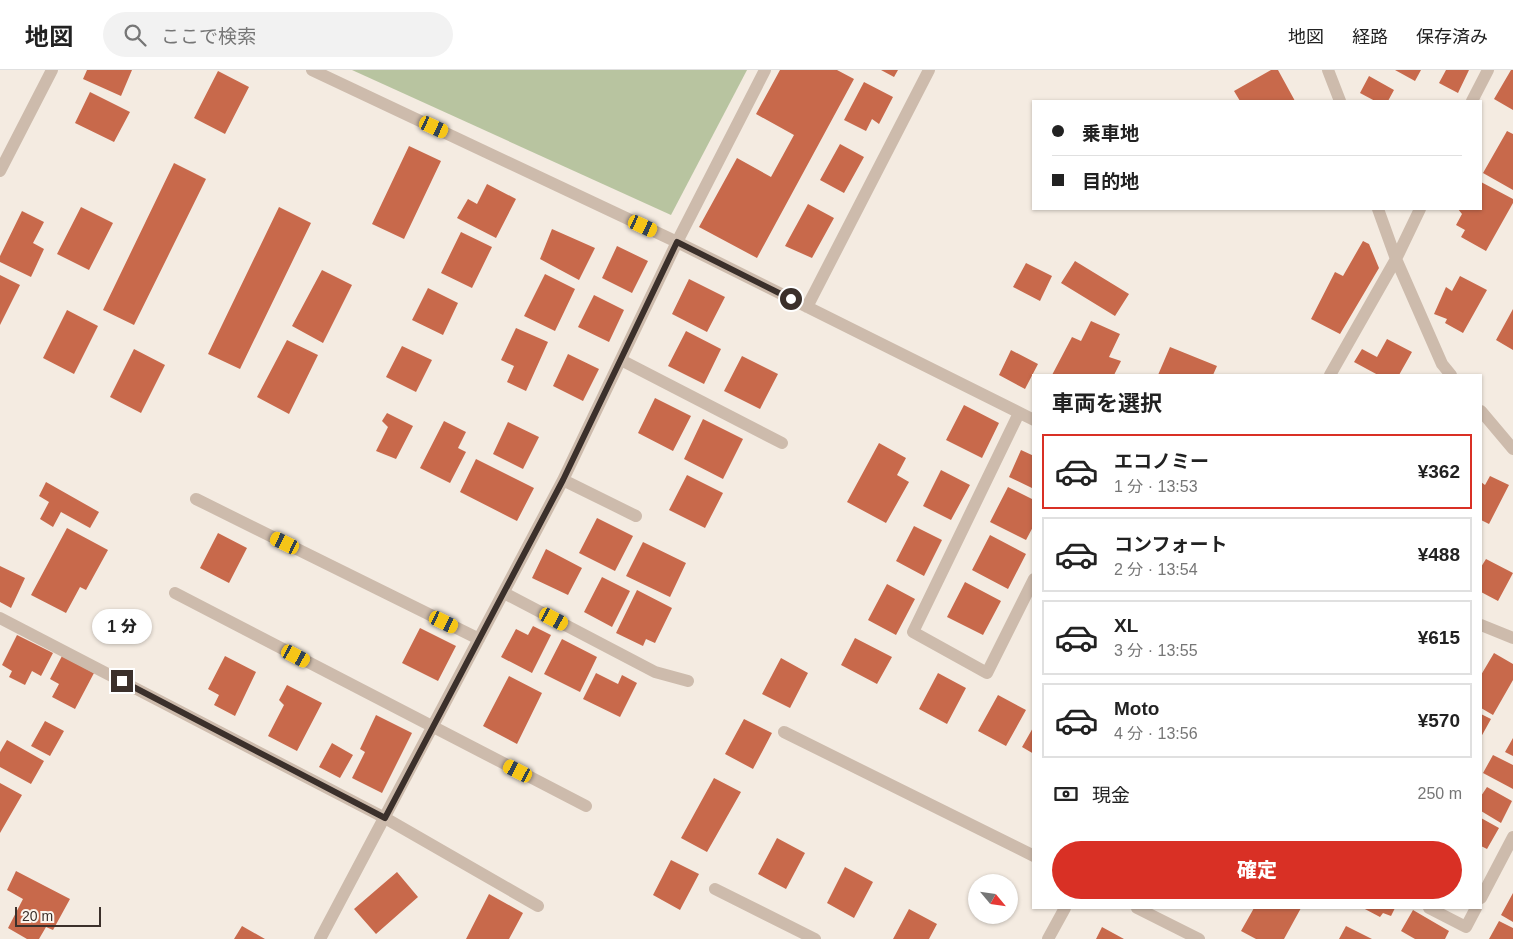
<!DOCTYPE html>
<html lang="ja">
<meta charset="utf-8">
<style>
:root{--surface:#fff;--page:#f2f2f2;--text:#222;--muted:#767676;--line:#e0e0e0;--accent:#d93025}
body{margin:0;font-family:Helvetica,"Noto Sans JP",sans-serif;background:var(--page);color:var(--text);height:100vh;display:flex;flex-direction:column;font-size:19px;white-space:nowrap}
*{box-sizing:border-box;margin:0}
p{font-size:16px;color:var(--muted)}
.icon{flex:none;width:28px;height:28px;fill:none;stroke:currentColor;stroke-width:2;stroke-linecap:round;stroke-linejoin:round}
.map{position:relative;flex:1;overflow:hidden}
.details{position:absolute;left:1032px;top:304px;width:450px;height:535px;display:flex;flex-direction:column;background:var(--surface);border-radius:0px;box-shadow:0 1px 4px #0004}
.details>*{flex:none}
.hud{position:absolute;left:1032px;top:30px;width:450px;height:110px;border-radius:0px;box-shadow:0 1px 4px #0004;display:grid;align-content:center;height:110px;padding:0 20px;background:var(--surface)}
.needle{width:32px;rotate:119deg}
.tools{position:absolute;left:968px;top:804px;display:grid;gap:10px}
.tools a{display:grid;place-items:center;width:50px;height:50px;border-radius:50%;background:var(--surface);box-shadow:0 1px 4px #0004;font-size:25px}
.scale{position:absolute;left:15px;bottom:12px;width:86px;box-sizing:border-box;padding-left:5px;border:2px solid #3b302b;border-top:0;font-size:14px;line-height:18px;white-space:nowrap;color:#3b302b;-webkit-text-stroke:4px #fbf5ee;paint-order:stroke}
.end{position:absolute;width:22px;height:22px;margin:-11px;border:6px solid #3b302b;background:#fff;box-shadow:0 0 0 2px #fff}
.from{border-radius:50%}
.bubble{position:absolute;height:35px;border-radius:18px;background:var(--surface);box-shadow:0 1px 4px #0004;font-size:16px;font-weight:800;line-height:35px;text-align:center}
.car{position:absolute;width:15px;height:30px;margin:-15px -8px;border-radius:6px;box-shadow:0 0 4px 1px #0007;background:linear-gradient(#f5c518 24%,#345 0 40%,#f5c518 0 76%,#345 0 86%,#f5c518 0)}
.hud b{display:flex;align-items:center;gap:18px;height:48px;font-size:19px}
.hud b+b{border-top:1px solid var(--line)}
.hud i{width:12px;height:12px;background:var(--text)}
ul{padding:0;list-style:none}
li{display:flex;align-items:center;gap:15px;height:75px;margin:0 10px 8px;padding:0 10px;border:2px solid var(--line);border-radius:0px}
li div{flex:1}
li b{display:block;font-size:19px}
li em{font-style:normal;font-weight:800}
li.on{border-color:var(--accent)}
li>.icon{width:45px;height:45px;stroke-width:1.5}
h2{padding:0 20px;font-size:22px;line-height:60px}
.pay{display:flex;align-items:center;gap:12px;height:55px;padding:0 20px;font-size:19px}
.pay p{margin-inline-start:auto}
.button{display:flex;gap:10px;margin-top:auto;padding:10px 20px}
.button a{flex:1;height:58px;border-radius:30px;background:var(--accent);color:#fff;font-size:20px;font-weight:800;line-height:58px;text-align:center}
header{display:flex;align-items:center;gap:30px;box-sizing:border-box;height:70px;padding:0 25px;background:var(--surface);border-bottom:1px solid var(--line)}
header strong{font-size:24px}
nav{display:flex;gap:28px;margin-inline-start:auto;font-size:18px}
.search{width:350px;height:45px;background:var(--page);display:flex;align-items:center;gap:12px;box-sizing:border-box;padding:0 18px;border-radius:28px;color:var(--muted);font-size:19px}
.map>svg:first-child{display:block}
</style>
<header>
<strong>地図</strong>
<div class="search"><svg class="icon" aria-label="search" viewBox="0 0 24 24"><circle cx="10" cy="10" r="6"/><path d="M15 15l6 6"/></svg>ここで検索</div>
<nav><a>地図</a><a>経路</a><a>保存済み</a></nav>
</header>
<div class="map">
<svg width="1513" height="869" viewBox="0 0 1513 869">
<rect width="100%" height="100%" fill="#f4ebe1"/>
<path fill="#b8c4a0" d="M352 0H747L671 145Z"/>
<path fill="#c8694b" d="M87 0H132L121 26 83 9Z
M780 0H837L854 9 757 188 699 157 737 88 771 107 794 65 756 44Z
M881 0H898L894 7Z
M1271 0H1278L1295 31H1240L1234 21Z
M1395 0H1421L1415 11Z
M1446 0H1469L1458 23 1439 13Z
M1511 0H1513V40L1494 29Z
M218 1 249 17 225 64 194 48Z
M1369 6 1394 20 1388 31H1375L1360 23Z
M864 12 893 27 879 54 872 49 866 61 844 50Z
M90 22 130 42 114 72 75 53Z
M1507 61 1513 64V120L1483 103Z
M840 74 864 87 844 123 820 110Z
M409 76 441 91 404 169 372 154Z
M174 93 206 109 134 255 103 240Z
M1481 112 1513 129V133L1486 181 1461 167 1465 160 1456 155 1462 144 1458 139H1481Z
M487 114 516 129 496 168 457 148 468 129 477 134Z
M808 134 834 148 812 188 785 176Z
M81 137 113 153 89 200 57 184Z
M279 137 311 153 240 299 208 284Z
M22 141 44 152 33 173 44 179 31 207 0 192V186Z
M552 159 595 178 579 210 540 189Z
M461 162 492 177 472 218 441 203Z
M1363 171 1369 174 1379 198 1340 264 1311 249 1335 202 1343 206Z
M617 176 648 191 632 223 602 208Z
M1075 191 1129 224 1115 246 1061 213Z
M1026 193 1052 206 1040 231 1013 217Z
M322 200 352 215 323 273 292 256Z
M545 204 575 219 555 261 524 246Z
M0 205 20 215 0 255Z
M1460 206 1487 220 1463 263 1445 253 1447 249 1434 244 1446 217 1452 221Z
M689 209 725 227 707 262 672 244Z
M428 218 458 233 443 265 412 250Z
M594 225 624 240 609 272 578 257Z
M1513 239V280L1496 270Z
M67 240 98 256 74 304 43 288Z
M1091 251 1120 264 1109 287 1121 291 1114 305H1052L1072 267 1081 271Z
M516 258 548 272 526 321 507 312 514 296 501 290Z
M686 261 721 279 704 314 668 296Z
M1387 269 1412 282 1399 305H1378L1354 292 1362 279 1377 287Z
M287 270 318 285 289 344 257 327Z
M402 276 432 290 416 322 386 307Z
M1170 277 1217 296 1213 305H1158Z
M134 279 165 295 141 343 110 327Z
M1011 280 1038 294 1025 319 999 305Z
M568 284 599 299 583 331 553 316Z
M742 286 778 304 760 339 724 321Z
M655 328 691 346 673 381 638 363Z
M964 335 999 353 982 388 946 370Z
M387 343 413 356 396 389 376 381 388 357 382 351Z
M703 349 743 369 723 409 684 389Z
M444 351 466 362 458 378 466 382 450 413 420 398Z
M508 352 539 367 523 399 493 384Z
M879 373 906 388 897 405 909 412 886 453 847 432Z
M1021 380 1034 386V419L1009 407Z
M476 389 534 418 517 451 460 422Z
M941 400 970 415 951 450 923 436Z
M687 405 723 423 705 458 669 440Z
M1490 406 1509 415 1489 454 1481 450V412L1485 415Z
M46 412 99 442 90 458 61 442 53 457 40 449 49 432 39 426Z
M1008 417 1034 430V455L1026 470 990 452Z
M597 448 633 466 615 501 579 483Z
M914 456 942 470 924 506 896 491Z
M67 458 108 480 86 520 80 517 66 543 31 525Z
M218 463 247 478 229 513 200 498Z
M990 465 1026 484 1008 519 972 500Z
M643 472 686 493 670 527 626 506Z
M546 479 582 498 568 525 532 508Z
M1486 489 1513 503 1498 531 1481 522V497Z
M0 496 25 508 11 538 0 532Z
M602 507 630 521 612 557 584 542Z
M965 512 1001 531 983 565 947 547Z
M887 514 915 529 896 565 868 550Z
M637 520 672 538 655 573 646 569 643 576 616 563Z
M533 556 551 565 532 603 501 587 516 559 528 565Z
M420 558 456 576 438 611 402 593Z
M17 565 53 583 41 606 32 601 25 615 9 607 12 601 2 595Z
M855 568 892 587 877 614 841 595Z
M562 569 597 587 580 622 544 604Z
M1494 583 1513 594V610L1493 645 1481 638V605Z
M62 586 94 603 75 639 52 627 59 614 50 609Z
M225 586 256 602 235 646 214 635 219 625 208 619Z
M781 588 808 603 790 638 762 624Z
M596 603 618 614 622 605 637 613 620 647 583 629Z
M938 603 966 618 947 654 919 639Z
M509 606 542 623 517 674 483 656Z
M287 615 322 633 297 681 268 666 284 635 279 630Z
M998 625 1026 640 1006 676 978 661Z
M1481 644 1491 649 1481 667Z
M376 645 412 663 382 723 352 708 365 682 360 679Z
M744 649 772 663 753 699 725 684Z
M45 651 64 661 50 686 31 676Z
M1034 656V684L1022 677Z
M1513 668V686L1505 682Z
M7 670 44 691 31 714 0 697V682Z
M332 673 353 685 340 708 319 697Z
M1493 685 1513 695V719L1483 703Z
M714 708 741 722 707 782 681 768Z
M0 713 22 725 0 763Z
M1487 717 1512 731 1501 753 1481 741V726Z
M1481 748 1499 758 1487 779 1481 776Z
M777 768 805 783 786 819 758 804Z
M671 790 699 804 680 840 653 825Z
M845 797 873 812 854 848 827 833Z
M16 801 70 829 53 860 46 857 39 869H27L8 858 23 829 7 820Z
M397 802 418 827 376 864 354 839Z
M1513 823V852L1501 845Z
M489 824 523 843 509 869H466Z
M1254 838H1301L1284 869H1256L1241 861Z
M1363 838H1395L1391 846 1383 843 1380 847Z
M909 839 937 854 929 869H893Z
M1413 840 1449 861 1445 869H1415L1401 861Z
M1499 851 1513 858V869H1489Z
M242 856 265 869H234Z
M1346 856 1372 869H1339Z
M1102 857 1124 869H1096Z"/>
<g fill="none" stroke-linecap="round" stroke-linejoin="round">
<path stroke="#cdbbac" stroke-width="12" d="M312 0 677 172 1034 350
M1328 0 1340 31
M1472 31 1488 0
M0 101 52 0
M1378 139 1396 189 1442 294 1451 305
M807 237 929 0
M621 290 782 373
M1330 305 1396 189 1420 139
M1481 341 1513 379
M1019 343 913 562 987 603 1034 509
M563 410 636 446
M196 429 479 569
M175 523 586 736
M504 523 655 602 688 611
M0 548 385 748 538 836
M1481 555 1513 568
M784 662 1034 786
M715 819 815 869
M1481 828 1513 767
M1137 838 1199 869
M1429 838 1466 857 1476 838
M320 869 563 410 677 172 765 0
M1048 869 1065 838"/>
</g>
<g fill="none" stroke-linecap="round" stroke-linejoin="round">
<path stroke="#3b302b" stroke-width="6" d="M122 611 385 748 563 410 677 172 791 229"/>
</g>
</svg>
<div class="tools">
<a><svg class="needle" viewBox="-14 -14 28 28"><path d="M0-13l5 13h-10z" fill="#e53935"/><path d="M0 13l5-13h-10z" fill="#767676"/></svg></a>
</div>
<div class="scale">20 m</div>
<i class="end from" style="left:791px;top:229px"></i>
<i class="end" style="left:122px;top:611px"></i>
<div class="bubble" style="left:92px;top:539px;width:60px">1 分</div>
<i class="car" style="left:434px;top:57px;rotate:115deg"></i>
<i class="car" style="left:643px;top:156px;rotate:115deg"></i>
<i class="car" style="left:285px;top:473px;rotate:296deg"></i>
<i class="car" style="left:554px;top:549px;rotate:118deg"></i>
<i class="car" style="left:444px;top:552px;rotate:116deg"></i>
<i class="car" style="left:296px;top:586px;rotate:118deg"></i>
<i class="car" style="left:518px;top:701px;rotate:297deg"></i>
<div class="hud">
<b><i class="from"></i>乗車地</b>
<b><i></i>目的地</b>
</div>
<section class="details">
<h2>車両を選択</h2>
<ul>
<li class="on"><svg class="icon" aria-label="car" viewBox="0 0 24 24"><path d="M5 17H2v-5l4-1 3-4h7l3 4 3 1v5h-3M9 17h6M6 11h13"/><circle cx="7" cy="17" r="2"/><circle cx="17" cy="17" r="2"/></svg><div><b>エコノミー</b><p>1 分 · 13:53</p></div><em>¥362</em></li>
<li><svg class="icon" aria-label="car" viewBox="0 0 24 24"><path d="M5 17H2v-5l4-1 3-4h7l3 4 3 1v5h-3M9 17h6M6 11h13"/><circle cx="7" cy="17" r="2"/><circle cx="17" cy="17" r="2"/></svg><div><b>コンフォート</b><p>2 分 · 13:54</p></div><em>¥488</em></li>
<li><svg class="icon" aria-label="car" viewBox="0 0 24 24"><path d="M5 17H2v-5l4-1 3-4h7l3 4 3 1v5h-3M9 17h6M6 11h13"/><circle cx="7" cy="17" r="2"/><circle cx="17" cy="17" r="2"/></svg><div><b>XL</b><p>3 分 · 13:55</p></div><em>¥615</em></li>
<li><svg class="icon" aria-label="car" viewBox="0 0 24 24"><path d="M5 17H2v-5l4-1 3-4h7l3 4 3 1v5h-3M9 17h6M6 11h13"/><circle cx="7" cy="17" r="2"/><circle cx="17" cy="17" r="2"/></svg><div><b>Moto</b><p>4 分 · 13:56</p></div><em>¥570</em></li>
</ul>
<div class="pay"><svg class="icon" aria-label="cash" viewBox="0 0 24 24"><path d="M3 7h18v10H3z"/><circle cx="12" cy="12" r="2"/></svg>現金<p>250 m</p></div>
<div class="button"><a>確定</a></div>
</section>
</div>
